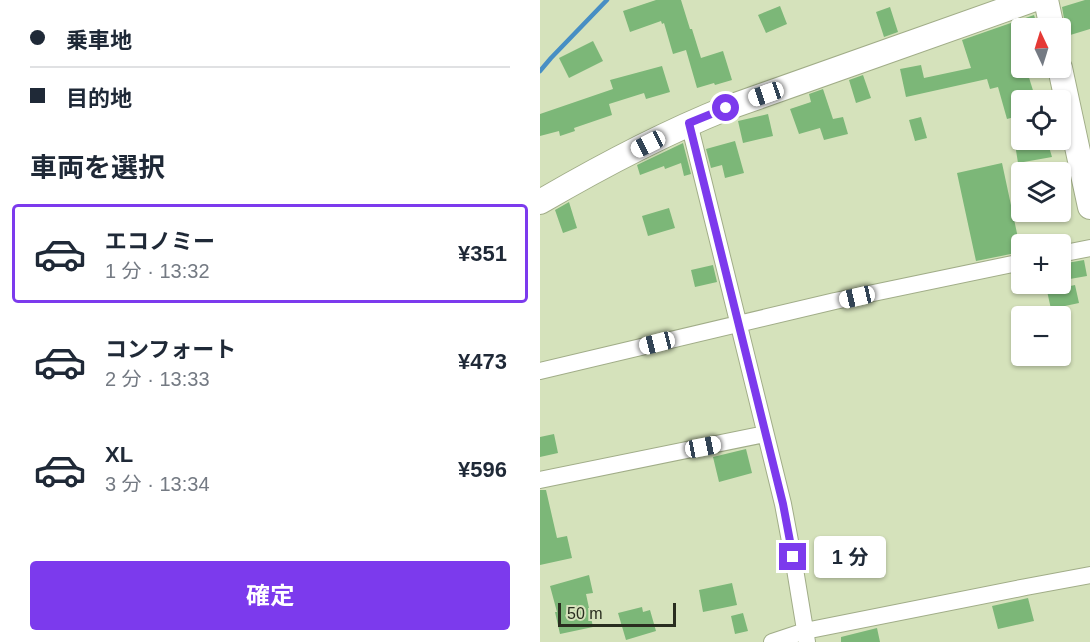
<!DOCTYPE html>
<html lang="ja">
<meta charset="utf-8">
<style>
:root{--surface:#fff;--page:#f2f2f3;--text:#1f2937;--muted:#747a83;--line:#e0e1e3;--accent:#7c3aed}
body{margin:0;font-family:Helvetica,"Noto Sans JP",sans-serif;background:var(--page);color:var(--text);height:100vh;display:flex;flex-direction:column;font-size:22px;white-space:nowrap}
*{box-sizing:border-box;margin:0}
p{font-size:20px;color:var(--muted)}
.icon{flex:none;width:33px;height:33px;fill:none;stroke:currentColor;stroke-width:2;stroke-linecap:round;stroke-linejoin:round}
.map{position:relative;flex:1;overflow:hidden}
.sheet{display:flex;flex-direction:column;background:var(--surface);width:540px}
.sheet>*{flex:none}
.banner{display:grid;align-content:center;height:132px;padding:0 30px;background:var(--surface)}
.needle{width:39px;rotate:356deg}
.controls{position:absolute;left:471px;top:18px;display:grid;gap:12px}
.controls a{display:grid;place-items:center;width:60px;height:60px;border-radius:6px;background:var(--surface);box-shadow:0 2px 4px #0004;font-size:30px}
.scale{position:absolute;left:18px;bottom:15px;width:118px;box-sizing:border-box;padding-left:6px;border:3px solid #292d1f;border-top:0;font-size:16px;line-height:21px;white-space:nowrap;color:#292d1f;-webkit-text-stroke:4px #d5e2bb;paint-order:stroke}
.end{position:absolute;width:27px;height:27px;margin:-14px;border:8px solid #7c3aed;background:#fff;box-shadow:0 0 0 3px #fff}
.from{border-radius:50%}
.bubble{position:absolute;height:42px;border-radius:6px;background:var(--surface);box-shadow:0 2px 4px #0004;font-size:20px;font-weight:700;line-height:42px;text-align:center}
.car{position:absolute;width:18px;height:36px;margin:-18px -9px;border-radius:8px;box-shadow:0 0 4px 2px #0007;background:linear-gradient(#fff 24%,#345 0 40%,#fff 0 76%,#345 0 86%,#fff 0)}
.banner b{display:flex;align-items:center;gap:21px;height:57px;font-size:22px}
.banner b+b{border-top:2px solid var(--line)}
.banner i{width:15px;height:15px;background:var(--text)}
ul{padding:0;list-style:none}
li{display:flex;align-items:center;gap:18px;height:99px;margin:0 12px 9px;padding:0 18px;border:3px solid transparent;border-radius:6px}
li div{flex:1}
li b{display:block;font-size:22px}
li em{font-style:normal;font-weight:700}
li.selected{border-color:var(--accent)}
li>.icon{width:54px;height:54px;stroke-width:1.5}
h2{padding:0 30px;font-size:27px;line-height:72px}
.primary-button{display:flex;gap:12px;margin-top:auto;padding:12px 30px}
.primary-button a{flex:1;height:69px;border-radius:6px;background:var(--accent);color:#fff;font-size:24px;font-weight:700;line-height:69px;text-align:center}
main{display:flex;flex:1;min-height:0}
.map>svg:first-child{display:block}
</style>
<main>
<section class="sheet">
<div class="banner">
<b><i class="from"></i>乗車地</b>
<b><i></i>目的地</b>
</div>
<h2>車両を選択</h2>
<ul>
<li class="selected"><svg class="icon" aria-label="car" viewBox="0 0 24 24"><path d="M5 17H2v-5l4-1 3-4h7l3 4 3 1v5h-3M9 17h6M6 11h13"/><circle cx="7" cy="17" r="2"/><circle cx="17" cy="17" r="2"/></svg><div><b>エコノミー</b><p>1 分 · 13:32</p></div><em>¥351</em></li>
<li><svg class="icon" aria-label="car" viewBox="0 0 24 24"><path d="M5 17H2v-5l4-1 3-4h7l3 4 3 1v5h-3M9 17h6M6 11h13"/><circle cx="7" cy="17" r="2"/><circle cx="17" cy="17" r="2"/></svg><div><b>コンフォート</b><p>2 分 · 13:33</p></div><em>¥473</em></li>
<li><svg class="icon" aria-label="car" viewBox="0 0 24 24"><path d="M5 17H2v-5l4-1 3-4h7l3 4 3 1v5h-3M9 17h6M6 11h13"/><circle cx="7" cy="17" r="2"/><circle cx="17" cy="17" r="2"/></svg><div><b>XL</b><p>3 分 · 13:34</p></div><em>¥596</em></li>
</ul>
<div class="primary-button"><a>確定</a></div>
</section>
<div class="map">
<svg width="550" height="642" viewBox="0 0 550 642">
<rect width="100%" height="100%" fill="#d5e2bb"/>
<g fill="none" stroke-linecap="round" stroke-linejoin="round">
<path stroke="#478fc4" stroke-width="4.5" d="M0 71 11 58 67 0"/>
</g>
<path fill="#7cb778" d="M116 0H141L150 29H152L161 58 183 51 192 80 175 85 174 83 157 88 146 50 133 54 124 23 122 24 121 21 90 32 83 11Z
M545 0H550V29L527 36 522 7Z
M240 6 247 24 226 33 218 15Z
M350 7 358 32 344 37 336 12Z
M494 15 498 28H482V68H486L496 100H482V115L467 119 458 87 450 89 447 79 366 97 360 69 381 65 384 78 431 68 422 40Z
M53 41 63 61 29 78 19 58Z
M122 66 130 92 106 99 104 93 69 104 72 115 34 128 35 131 20 136 19 131 0 136V114L73 89 70 80Z
M323 75 331 98 316 103 309 80Z
M283 89 293 119 303 117 308 134 284 140 280 128 259 134 250 109 271 102 269 94Z
M228 114 233 136 203 143 198 121Z
M381 117 387 138 375 141 369 120Z
M502 140H507L512 157 478 163 475 144Z
M195 141 204 173 185 178 182 165 171 168 166 149Z
M143 143 151 174 144 176 141 163 125 169 124 166 100 175 97 165Z
M462 163 481 252 436 261 417 173Z
M29 202 37 228 23 233 15 210Z
M129 208 135 228 108 236 102 216Z
M544 260 547 276 524 280 521 264Z
M173 265 177 282 155 287 151 270Z
M535 285 539 303 511 309 507 291Z
M14 434 18 453 0 457V437Z
M206 449 212 473 179 482 173 457Z
M0 490H6L17 538 27 536 32 558 0 565Z
M49 575 53 593 46 594 53 627 20 634 15 612H17L10 586Z
M192 583 197 605 163 612 159 590Z
M488 598 494 621 458 629 452 606Z
M102 607 103 612 110 610 116 631 86 640 78 613Z
M203 613 208 631 195 634 191 616Z
M337 628 340 642H301V637Z"/>
<g fill="none" stroke-linecap="round" stroke-linejoin="round">
<g stroke="#a1ad88" stroke-width="18">
<path id="street" d="M149 123 243 504 253 557 267 642
M520 254 550 248
M0 371 295 301 482 262
M0 480 225 434
M232 642 265 631 486 587 550 575"/>
</g>
<g stroke="#a1ad88" stroke-width="26">
<path id="secondary" d="M506 0 512 28
M520 68 550 207
M0 202C60 167 122 134 187 108L492 0"/>
</g>
<use href="#street" stroke="#fff" stroke-width="16"/>
<use href="#secondary" stroke="#fff" stroke-width="24"/>
</g>
<g fill="none" stroke-linecap="round" stroke-linejoin="round">
<path stroke="#7c3aed" stroke-width="8" d="M186 108 149 123 243 504 253 557"/>
</g>
</svg>
<div class="controls">
<a><svg class="needle" viewBox="-14 -14 28 28"><path d="M0-13l5 13h-10z" fill="#e53935"/><path d="M0 13l5-13h-10z" fill="#747a83"/></svg></a>
<a><svg class="icon" aria-label="locate" viewBox="0 0 24 24"><circle cx="12" cy="12" r="6"/><path d="M12 2v4M12 18v4M2 12h4M18 12h4"/></svg></a>
<a><svg class="icon" aria-label="layers" viewBox="0 0 24 24"><path d="M12 4l9 5-9 5-9-5zM3 14l9 5 9-5"/></svg></a>
<a>+</a>
<a>−</a>
</div>
<div class="scale">50 m</div>
<i class="end from" style="left:186px;top:108px"></i>
<i class="end" style="left:253px;top:557px"></i>
<div class="bubble" style="left:274px;top:536px;width:72px">1 分</div>
<i class="car" style="left:226px;top:94px;rotate:251deg"></i>
<i class="car" style="left:108px;top:144px;rotate:243deg"></i>
<i class="car" style="left:317px;top:297px;rotate:257deg"></i>
<i class="car" style="left:117px;top:343px;rotate:256deg"></i>
<i class="car" style="left:163px;top:447px;rotate:79deg"></i>
</div>
</main>
